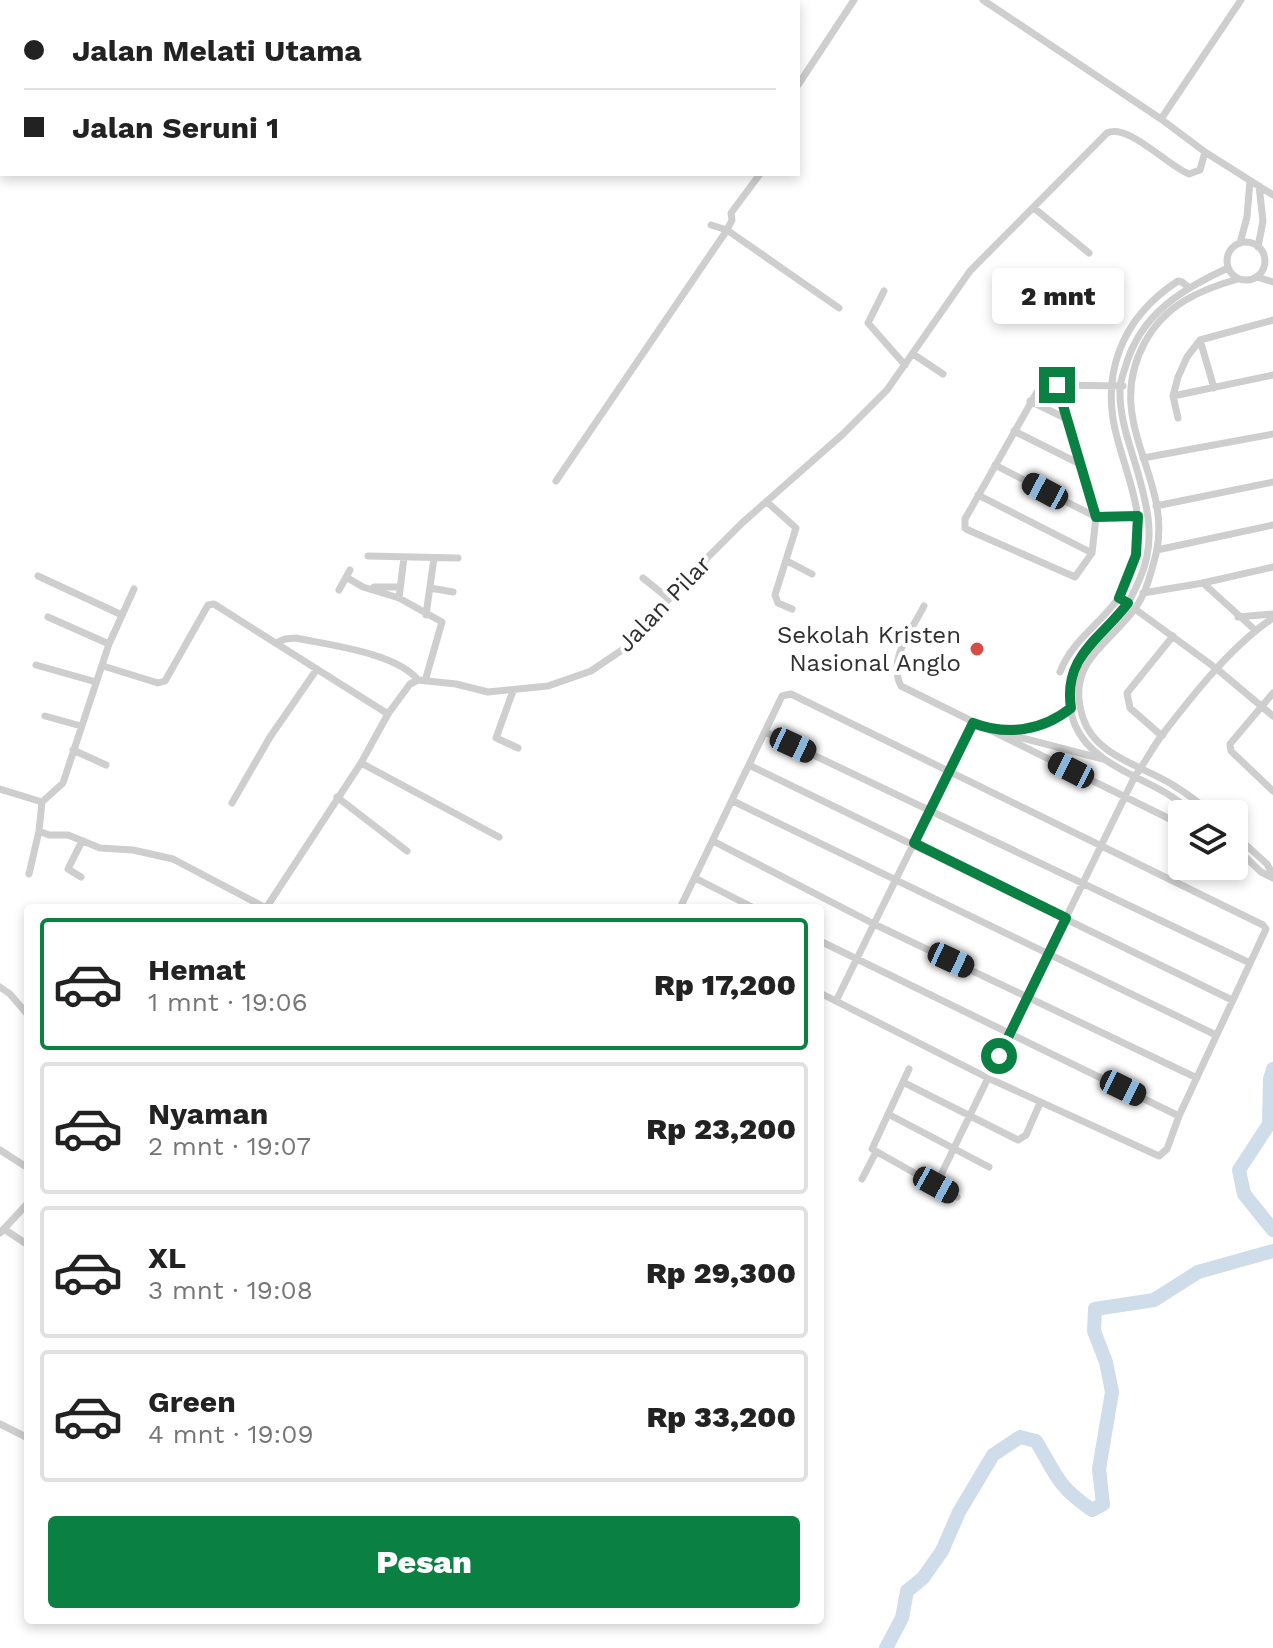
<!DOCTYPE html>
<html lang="id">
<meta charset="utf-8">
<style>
:root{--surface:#fff;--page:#f6f6f6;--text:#222;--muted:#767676;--line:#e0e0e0;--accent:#0b8043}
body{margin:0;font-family:"Work Sans",sans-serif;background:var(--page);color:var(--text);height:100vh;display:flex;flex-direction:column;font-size:30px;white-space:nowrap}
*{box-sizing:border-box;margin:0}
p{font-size:26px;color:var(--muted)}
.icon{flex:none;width:44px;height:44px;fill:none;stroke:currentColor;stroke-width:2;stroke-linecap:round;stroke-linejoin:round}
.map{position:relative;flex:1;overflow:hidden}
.side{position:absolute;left:24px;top:904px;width:800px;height:720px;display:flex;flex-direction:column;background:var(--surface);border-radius:8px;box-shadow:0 4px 12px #0003}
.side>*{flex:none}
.guide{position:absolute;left:0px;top:0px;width:800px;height:176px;box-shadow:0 4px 12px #0003;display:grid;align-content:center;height:176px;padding:0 24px;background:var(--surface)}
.controls{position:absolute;left:1168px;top:800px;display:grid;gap:16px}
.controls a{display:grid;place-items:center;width:80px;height:80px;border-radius:8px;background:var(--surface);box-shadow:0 4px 12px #0003;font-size:40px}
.end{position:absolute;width:36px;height:36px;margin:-18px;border:10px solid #0b8043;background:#fff;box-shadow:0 0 0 4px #fff}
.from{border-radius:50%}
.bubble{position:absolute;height:56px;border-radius:8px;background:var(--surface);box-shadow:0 4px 12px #0003;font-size:26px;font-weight:800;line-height:56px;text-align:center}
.car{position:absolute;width:24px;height:48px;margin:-24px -12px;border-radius:10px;box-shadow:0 0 6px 2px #0007;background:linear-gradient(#222 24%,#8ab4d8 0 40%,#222 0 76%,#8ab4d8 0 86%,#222 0)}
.guide b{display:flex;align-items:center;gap:28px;height:76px;font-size:30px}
.guide b+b{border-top:2px solid var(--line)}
.guide i{width:20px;height:20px;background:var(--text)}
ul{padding:14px 0 0;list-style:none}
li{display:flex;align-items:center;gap:24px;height:132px;margin:0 16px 12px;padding:0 8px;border:4px solid var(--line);border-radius:8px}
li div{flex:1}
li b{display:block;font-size:30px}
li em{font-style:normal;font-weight:800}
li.selected{border-color:var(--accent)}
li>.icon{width:72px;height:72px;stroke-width:1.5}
.button{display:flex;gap:16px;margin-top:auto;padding:16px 24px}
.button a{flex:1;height:92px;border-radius:8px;background:var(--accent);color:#fff;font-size:32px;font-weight:800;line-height:92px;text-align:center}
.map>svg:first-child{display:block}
</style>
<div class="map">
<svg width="1273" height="1648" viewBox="0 0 1273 1648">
<rect width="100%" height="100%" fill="#fff"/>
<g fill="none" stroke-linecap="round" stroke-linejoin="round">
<path stroke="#cfdcea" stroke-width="14" d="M1273 1069 1270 1079 1269 1124 1239 1170 1244 1194 1273 1230
M886 1648 902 1618 907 1591 923 1578 942 1551 959 1512 993 1455 1020 1437 1036 1441C1057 1476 1057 1486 1092 1510L1103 1504 1099 1469 1112 1392 1106 1362 1094 1331 1095 1309 1154 1300 1198 1272 1273 1251"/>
<path stroke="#cecece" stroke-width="7" d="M576 0 579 2
M983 0 1161 119 1205 152 1273 195
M778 2 779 0
M798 85 854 0
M1161 119 1241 0
M1034 208 1089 253
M711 225 727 230 839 308
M1227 261a19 19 0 1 1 38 0a19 19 0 1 1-38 0Z
M1240 243 1247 217 1250 181
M1258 247 1263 221 1259 186
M1257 277 1273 282
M884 291 868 323 905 365
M1200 340 1214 388
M913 354 943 374
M1057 385 1096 517 1092 553 1075 577 968 530 965 528V519L1037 392 1057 385 1123 386
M1173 396 1273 375
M1030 401 1067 419
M1178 418 1173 396 1178 377 1187 357 1200 340 1273 320
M1014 431 1080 464
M1143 458 1273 434
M995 465 1096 517 1140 516
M556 481 727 230 732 220 731 213 760 174
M978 495 1092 553
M767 502 796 528 775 595 778 603 792 609
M1156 506 1273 482
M1157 550 1273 525
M368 556 458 558
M787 561 812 574
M38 576 122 615
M346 577 363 587 399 598 442 622 425 681
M643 578 669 599
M1203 583 1255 630
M374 587H400
M430 588 453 592
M134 589 109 644 63 783 42 802 39 831 49 835H68L100 848 133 850 173 859 266 908
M339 590 350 570
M1143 593 1203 583 1273 567
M399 598 404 557
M924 606C912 630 887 659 901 686L1182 825
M1135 609 1217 669 1273 716
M426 615 434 558
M48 617 109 644
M1238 617 1273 614
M276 643 285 639 296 638C329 645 397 653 418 680
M36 665 96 682
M103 666 158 683 165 681 208 605 214 604 388 714
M1060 672C1072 641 1098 626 1117 600 1126 588 1133 570 1136 555 1145 516 1128 478 1118 441 1099 376 1121 318 1178 281L1182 282 1188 287
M513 691 496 738 518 748
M1273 693 1230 744 1231 751 1273 791
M45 716 81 726
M991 729C1026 727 1041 731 1071 708
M765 732 1250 963
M1007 734 1103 759
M1162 736 1130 708 1127 693 1173 636
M73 750 106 765
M361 763 499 837
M749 765 1232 1000
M0 789 42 802
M337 797 407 851
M733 801 1216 1035
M232 803 270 737 317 669
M1196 814C1186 807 1176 799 1166 793 1134 774 1091 762 1075 725 1063 696 1071 662 1092 640 1101 631 1111 624 1119 615 1128 604 1135 591 1140 578 1157 540 1147 504 1136 466 1128 440 1119 415 1120 388 1120 381 1124 372 1126 365 1141 314 1182 289 1228 268
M1212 814C1200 803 1186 793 1173 785 1143 766 1095 756 1083 718 1065 664 1107 646 1134 610 1146 594 1151 573 1156 554 1174 478 1101 422 1145 342 1165 305 1199 290 1238 279
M1234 834 1267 864 1273 875
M713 841 874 924 1197 1078
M1234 846 1261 872 1273 878
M29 874 39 831
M81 877 68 869 81 843
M695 878 754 908
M266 908 361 763 388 714 410 684 418 680 456 684 488 692 548 686 591 671 628 646 686 579 742 523 843 434 887 390 970 271 1107 133C1128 123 1168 166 1189 174L1200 170 1205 152
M680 908 782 696 791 694 1263 925 1266 929 1179 1116 1167 1149 1159 1156 988 1078 820 993
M820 941 1179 1116
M0 987 10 994 28 1015
M836 1001 973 723
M909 1069 872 1149 957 1197
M903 1082 1018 1140 1026 1135 1040 1103
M888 1114 989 1167
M0 1150 28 1168
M862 1179 876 1152
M936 1185 1135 776C1145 763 1152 748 1162 735 1192 696 1232 645 1273 618
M4 1229 28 1245
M0 1233 28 1203
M28 1264V1269
M0 1424 28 1438"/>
</g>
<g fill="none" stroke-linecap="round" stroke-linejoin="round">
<path stroke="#0b8043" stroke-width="10" d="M999 1056 1066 918 914 843 973 723C1007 736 1042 731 1071 708 1063 656 1101 639 1128 603L1119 598 1136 555 1138 516 1096 517 1057 385"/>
</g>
<circle fill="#d74c44" stroke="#fff" stroke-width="3" cx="977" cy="649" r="8"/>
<g text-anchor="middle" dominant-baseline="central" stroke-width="8" stroke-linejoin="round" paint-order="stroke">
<g font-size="24" fill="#313131" stroke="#fff">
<text transform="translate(664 604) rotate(-46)">Jalan Pilar</text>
</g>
<g font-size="24" fill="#313131" stroke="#fff" text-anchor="end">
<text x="961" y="635">Sekolah Kristen<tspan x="961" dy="28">Nasional Anglo</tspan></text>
</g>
</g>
</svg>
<div class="controls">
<a><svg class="icon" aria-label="layers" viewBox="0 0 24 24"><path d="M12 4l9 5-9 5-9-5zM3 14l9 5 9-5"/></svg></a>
</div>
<i class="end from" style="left:999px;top:1056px"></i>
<i class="end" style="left:1057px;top:385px"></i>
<div class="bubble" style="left:992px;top:268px;width:132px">2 mnt</div>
<i class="car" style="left:1045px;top:491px;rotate:298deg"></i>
<i class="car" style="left:793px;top:745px;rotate:115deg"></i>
<i class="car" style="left:1071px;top:770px;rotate:297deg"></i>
<i class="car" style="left:951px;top:960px;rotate:115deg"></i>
<i class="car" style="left:1123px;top:1088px;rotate:116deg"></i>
<i class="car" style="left:936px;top:1185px;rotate:119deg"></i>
<div class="guide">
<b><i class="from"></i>Jalan Melati Utama</b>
<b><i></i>Jalan Seruni 1</b>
</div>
<section class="side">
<ul>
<li class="selected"><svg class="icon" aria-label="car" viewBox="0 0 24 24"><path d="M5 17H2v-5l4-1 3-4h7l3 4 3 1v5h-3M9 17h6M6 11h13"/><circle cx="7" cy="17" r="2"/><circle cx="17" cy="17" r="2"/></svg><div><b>Hemat</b><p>1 mnt · 19:06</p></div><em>Rp 17,200</em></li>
<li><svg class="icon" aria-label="car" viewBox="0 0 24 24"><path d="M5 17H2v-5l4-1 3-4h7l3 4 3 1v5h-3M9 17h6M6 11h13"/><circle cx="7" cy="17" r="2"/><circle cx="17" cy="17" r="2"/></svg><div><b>Nyaman</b><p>2 mnt · 19:07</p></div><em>Rp 23,200</em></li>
<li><svg class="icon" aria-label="car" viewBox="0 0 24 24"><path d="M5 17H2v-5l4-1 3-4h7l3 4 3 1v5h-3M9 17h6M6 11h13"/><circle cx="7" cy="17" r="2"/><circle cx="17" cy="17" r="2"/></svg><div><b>XL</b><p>3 mnt · 19:08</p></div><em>Rp 29,300</em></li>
<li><svg class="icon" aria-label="car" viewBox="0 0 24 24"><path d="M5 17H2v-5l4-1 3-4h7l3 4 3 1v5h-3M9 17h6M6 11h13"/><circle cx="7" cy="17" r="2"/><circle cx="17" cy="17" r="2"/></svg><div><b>Green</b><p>4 mnt · 19:09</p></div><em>Rp 33,200</em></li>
</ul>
<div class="button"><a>Pesan</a></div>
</section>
</div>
